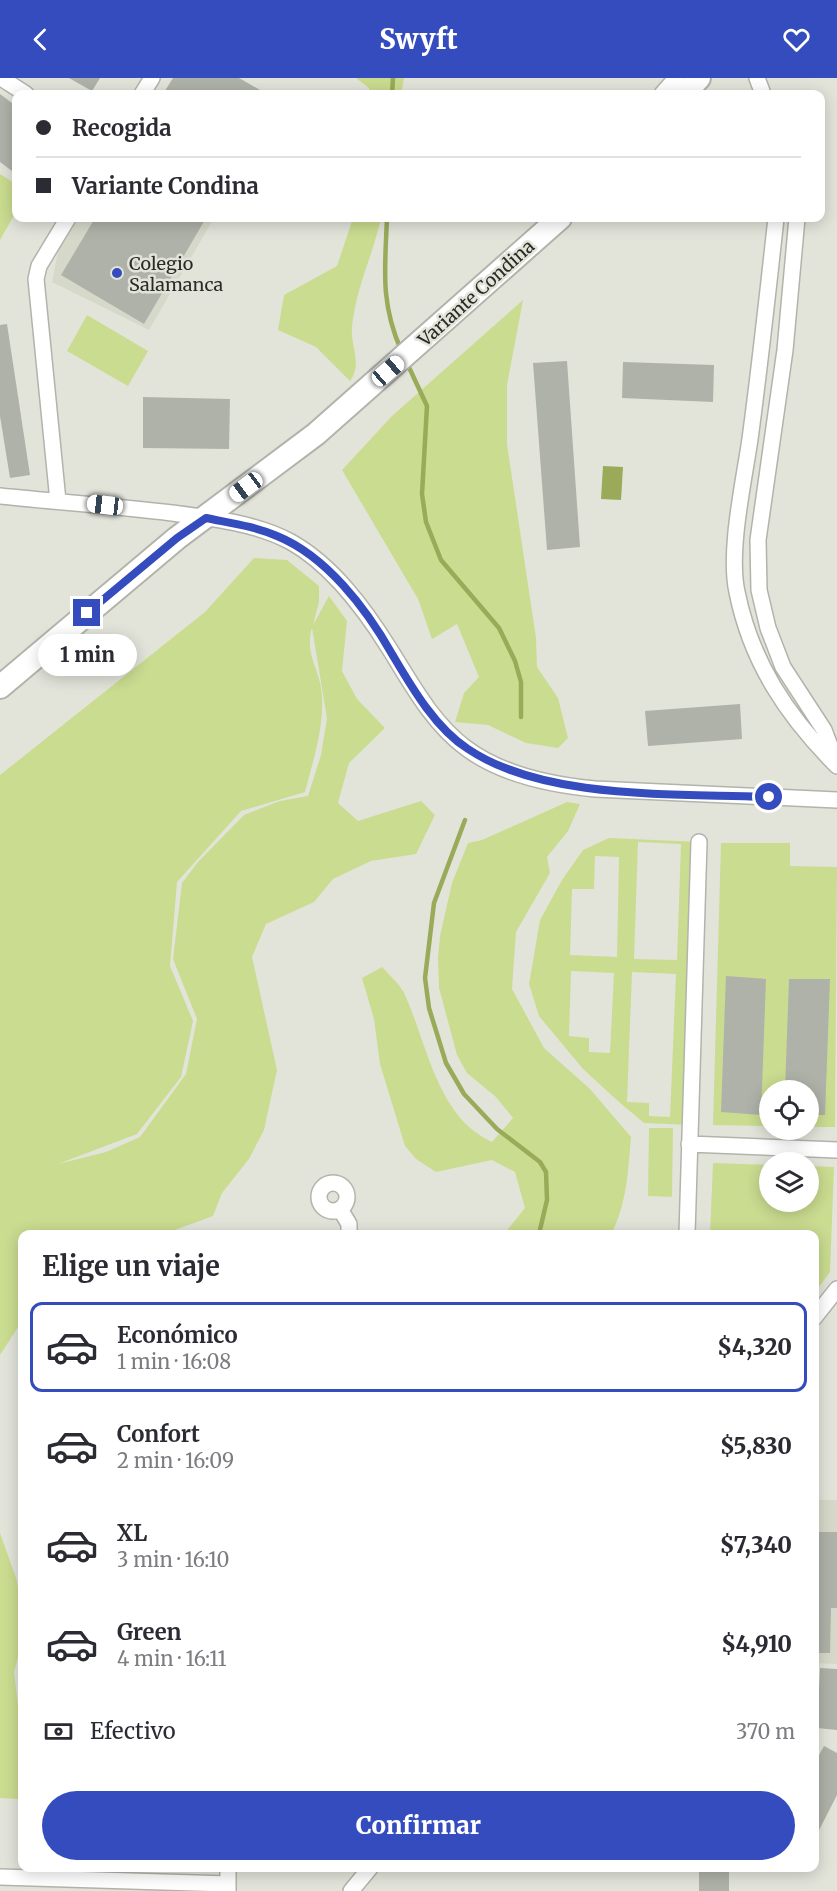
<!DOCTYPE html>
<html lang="es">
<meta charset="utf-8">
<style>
:root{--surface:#fff;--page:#f2f2f3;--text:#2b2b33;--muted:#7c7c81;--line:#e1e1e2;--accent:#354cbe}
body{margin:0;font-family:Merriweather,serif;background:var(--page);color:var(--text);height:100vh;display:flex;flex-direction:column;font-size:22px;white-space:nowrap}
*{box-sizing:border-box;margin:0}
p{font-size:20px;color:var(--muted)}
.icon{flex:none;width:33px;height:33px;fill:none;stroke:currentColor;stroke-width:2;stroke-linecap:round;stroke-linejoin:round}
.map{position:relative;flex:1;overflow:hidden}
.details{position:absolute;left:18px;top:1152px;width:801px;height:642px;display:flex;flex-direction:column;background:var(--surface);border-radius:12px;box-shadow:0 3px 15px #0003}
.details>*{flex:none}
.banner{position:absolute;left:12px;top:12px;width:813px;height:132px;border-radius:12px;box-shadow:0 3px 15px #0003;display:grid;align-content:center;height:132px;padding:0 24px;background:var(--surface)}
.fabs{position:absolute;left:759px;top:1002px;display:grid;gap:12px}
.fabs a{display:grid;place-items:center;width:60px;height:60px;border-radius:50%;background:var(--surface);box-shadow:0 3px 15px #0003;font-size:30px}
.end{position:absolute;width:27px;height:27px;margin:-14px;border:8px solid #354cbe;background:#fff;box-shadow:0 0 0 3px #fff}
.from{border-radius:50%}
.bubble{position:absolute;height:42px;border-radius:21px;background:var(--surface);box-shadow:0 3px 15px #0003;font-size:20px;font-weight:800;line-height:42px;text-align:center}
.car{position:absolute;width:18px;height:36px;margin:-18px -9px;border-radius:8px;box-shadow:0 0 4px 2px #0007;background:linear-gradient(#fff 24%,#345 0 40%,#fff 0 76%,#345 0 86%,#fff 0)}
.banner b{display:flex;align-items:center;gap:21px;height:57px;font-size:22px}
.banner b+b{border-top:2px solid var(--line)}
.banner i{width:15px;height:15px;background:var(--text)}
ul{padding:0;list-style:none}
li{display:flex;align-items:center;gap:18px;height:90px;margin:0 12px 9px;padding:0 12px;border:3px solid transparent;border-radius:12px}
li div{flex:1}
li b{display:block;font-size:22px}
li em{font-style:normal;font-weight:800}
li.selected{border-color:var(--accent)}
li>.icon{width:54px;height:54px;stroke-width:1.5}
h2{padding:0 24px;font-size:27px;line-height:72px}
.pay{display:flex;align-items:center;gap:15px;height:66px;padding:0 24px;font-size:22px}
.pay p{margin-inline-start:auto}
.cta{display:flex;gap:12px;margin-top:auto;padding:12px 24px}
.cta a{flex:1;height:69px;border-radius:36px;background:var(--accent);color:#fff;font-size:24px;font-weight:800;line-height:69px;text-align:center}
header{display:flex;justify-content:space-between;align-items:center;height:78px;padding:0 24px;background:var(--accent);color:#fff;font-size:27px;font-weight:800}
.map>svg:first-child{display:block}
</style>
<header><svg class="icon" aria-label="back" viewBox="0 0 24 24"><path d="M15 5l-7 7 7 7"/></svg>Swyft<svg class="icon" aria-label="heart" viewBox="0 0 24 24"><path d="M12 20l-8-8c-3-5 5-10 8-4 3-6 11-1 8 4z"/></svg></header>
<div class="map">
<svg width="837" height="1813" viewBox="0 0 837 1813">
<rect width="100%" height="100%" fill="#e2e4da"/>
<path fill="#d6d9c9" d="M76 140H214L149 252 52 204 59 168Z
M815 1422H837V1586L815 1585Z"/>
<path fill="#cadc90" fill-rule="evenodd" d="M356 0H404L401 16H369V10Z
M0 96 16 106V134L0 162Z
M353 140H381C373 177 356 209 352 249 350 268 363 285 350 303L316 269 278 252 284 217 337 188Z
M523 222 507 307V366L536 560 537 589 558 620 568 660 558 670 526 665 488 647 455 644 464 615 479 599 457 546 432 561 418 521 342 392 392 338Z
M87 237 148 273 128 308 67 273Z
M254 480 287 482 319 508V524L313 547 329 518 347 543 342 593 357 621 385 650 349 685 338 725 358 743 421 723 435 737 416 776 371 783 333 801 314 824 266 846 252 879 277 992 264 1052 249 1081 222 1115 213 1138 164 1156H22V1243L0 1277V697L205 534ZM312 550 327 640 321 677 308 718 280 723 244 737 198 784 182 805 173 881 197 941 186 996 140 1059 106 1074 58 1086 137 1056 181 999 193 943 170 888 177 804 241 733 305 714C313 683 324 650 322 618 321 592 304 577 312 550Z
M567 724 580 726 568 753 547 779 550 795 516 854 512 911 544 970 590 1011 631 1059C628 1092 627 1127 611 1156H504L525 1130 515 1094 492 1082 436 1094 416 1081 405 1068 380 986 374 941 362 900 382 889C389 897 401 907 405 917 428 968 437 1039 492 1064L513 1040 496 1019 467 995 457 977 439 910 438 880 440 858 452 805 468 765 482 762Z
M609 760 699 764 690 1047 644 1045 619 1024 583 991 539 938 529 906 540 842 562 802 583 772ZM638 764 681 766 677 882 634 881ZM595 778 619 779 617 879 570 877 572 811H594ZM571 893 614 895 610 975 589 974V960L569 958ZM632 894 676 896 670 1039 649 1038V1025L627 1024Z
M721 765H790V788L837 789 835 1049H809L808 1012H770L769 1048 713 1047Z
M649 1050H673L672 1119 648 1118Z
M713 1085 769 1087 770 1124H808L809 1088 834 1089 830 1194 815 1214 814 1156H710Z
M0 1455 16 1500 22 1527V1565L14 1594 22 1660V1703L18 1721 0 1720Z"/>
<path fill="#99aa59" d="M603 388 623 389 621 422 601 421Z"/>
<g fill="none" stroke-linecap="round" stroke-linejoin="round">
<path stroke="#99aa59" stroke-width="4.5" d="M392 16 393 0
M387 140C385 190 380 224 401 272
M407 285 427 328 422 416 426 444 441 482 499 550 515 583 521 604V639
M465 742 434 825 425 900 429 930 446 985 464 1016 497 1051 540 1084 546 1094 547 1122 539 1156"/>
</g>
<path fill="#afb2a8" d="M69 0H100L92 13Z
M173 0H239L267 16H163Z
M0 16 16 28V96L0 84Z
M95 140H206L144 246 61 197Z
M7 246 30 397 10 400 0 338V247Z
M567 283 580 469 547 472 533 285Z
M623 284 714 287 713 324 622 320Z
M143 319 230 321 229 371 143 370Z
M740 626 742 661 648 668 645 633Z
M726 898 766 901 761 1037 721 1034Z
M789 901H830L825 1037H808V1012H785Z
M814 1454H837V1530H831L830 1575H814Z
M820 1590 837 1591V1652L817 1650Z
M824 1668 837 1675V1717L814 1762V1686Z
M699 1790H729V1813H699Z"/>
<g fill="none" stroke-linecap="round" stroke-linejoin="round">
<g stroke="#b2b4ab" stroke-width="18">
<path id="minor" d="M1 0 26 16
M757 0 763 16
M142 16 152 0
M662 16 676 0
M776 140C768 213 760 287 750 361 744 403 728 473 737 514 751 584 787 638 837 688
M797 140 785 272 758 462 759 512 768 550 783 589 824 652 832 673 829 679
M0 418C57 424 115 428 172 435 211 440 256 445 291 464 332 487 364 530 389 570 411 605 432 645 466 670 502 697 552 707 595 711L837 722
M58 423 36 201 39 188 68 140
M689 1066 837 1072
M319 1119a14 14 0 1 1 28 0a14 14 0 1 1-28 0Z
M340 1131 349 1146V1156
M687 1156 699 764
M814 1240 837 1211
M0 1799 228 1806
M228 1813V1790
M351 1813 370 1790"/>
</g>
<g stroke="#b2b4ab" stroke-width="26">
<path id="highway" d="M684 16 699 0
M0 609 177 460 316 356 560 140"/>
</g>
<use href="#minor" stroke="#fff" stroke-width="15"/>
<use href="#highway" stroke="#fff" stroke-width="22"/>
</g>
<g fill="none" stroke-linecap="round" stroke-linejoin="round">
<path stroke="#354cbe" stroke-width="8" d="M87 535 177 460 206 440C230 445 254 448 277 458 326 478 366 530 392 576 411 608 435 650 468 671 546 723 677 715 769 719"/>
</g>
<circle fill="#354cbe" stroke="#e2e4da" stroke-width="2" cx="117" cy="195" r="6"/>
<g text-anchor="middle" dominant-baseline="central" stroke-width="5" stroke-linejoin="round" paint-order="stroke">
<g font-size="18" fill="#2a2b27" stroke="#e2e4da" text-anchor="start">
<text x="129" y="185">Colegio<tspan x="129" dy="21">Salamanca</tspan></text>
</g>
<g font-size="18" fill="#2a2b27" stroke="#e2e4da">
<text transform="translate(476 215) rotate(-42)">Variante Condina</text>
</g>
</g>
</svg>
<div class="fabs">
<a><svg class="icon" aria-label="locate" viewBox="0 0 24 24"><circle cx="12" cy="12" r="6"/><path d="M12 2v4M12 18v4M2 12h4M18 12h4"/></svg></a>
<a><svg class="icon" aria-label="layers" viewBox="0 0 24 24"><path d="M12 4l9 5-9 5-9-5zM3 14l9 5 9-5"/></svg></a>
</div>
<i class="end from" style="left:769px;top:719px"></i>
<i class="end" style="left:87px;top:535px"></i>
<div class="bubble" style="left:38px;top:556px;width:99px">1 min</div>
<i class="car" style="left:388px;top:293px;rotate:49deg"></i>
<i class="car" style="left:246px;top:409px;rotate:233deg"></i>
<i class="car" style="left:105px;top:427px;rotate:277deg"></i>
<div class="banner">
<b><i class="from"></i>Recogida</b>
<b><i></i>Variante Condina</b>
</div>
<section class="details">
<h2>Elige un viaje</h2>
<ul>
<li class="selected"><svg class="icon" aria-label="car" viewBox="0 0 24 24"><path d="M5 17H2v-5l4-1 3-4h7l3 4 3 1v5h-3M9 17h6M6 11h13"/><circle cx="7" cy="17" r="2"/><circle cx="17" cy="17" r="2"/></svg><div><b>Económico</b><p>1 min · 16:08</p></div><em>$4,320</em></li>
<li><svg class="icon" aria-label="car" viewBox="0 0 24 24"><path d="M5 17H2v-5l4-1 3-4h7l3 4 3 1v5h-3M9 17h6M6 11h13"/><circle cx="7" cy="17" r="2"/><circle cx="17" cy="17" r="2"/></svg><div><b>Confort</b><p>2 min · 16:09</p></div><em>$5,830</em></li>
<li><svg class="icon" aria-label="car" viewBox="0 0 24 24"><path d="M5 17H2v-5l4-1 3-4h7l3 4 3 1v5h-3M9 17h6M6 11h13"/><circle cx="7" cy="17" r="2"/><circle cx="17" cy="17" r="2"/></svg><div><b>XL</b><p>3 min · 16:10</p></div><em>$7,340</em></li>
<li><svg class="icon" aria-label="car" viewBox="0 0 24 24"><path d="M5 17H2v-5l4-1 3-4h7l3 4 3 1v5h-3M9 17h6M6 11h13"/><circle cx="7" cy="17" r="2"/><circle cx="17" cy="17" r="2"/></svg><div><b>Green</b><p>4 min · 16:11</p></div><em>$4,910</em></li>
</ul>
<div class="pay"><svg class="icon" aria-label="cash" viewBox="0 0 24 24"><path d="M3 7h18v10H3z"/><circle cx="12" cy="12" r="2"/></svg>Efectivo<p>370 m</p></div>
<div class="cta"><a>Confirmar</a></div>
</section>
</div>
